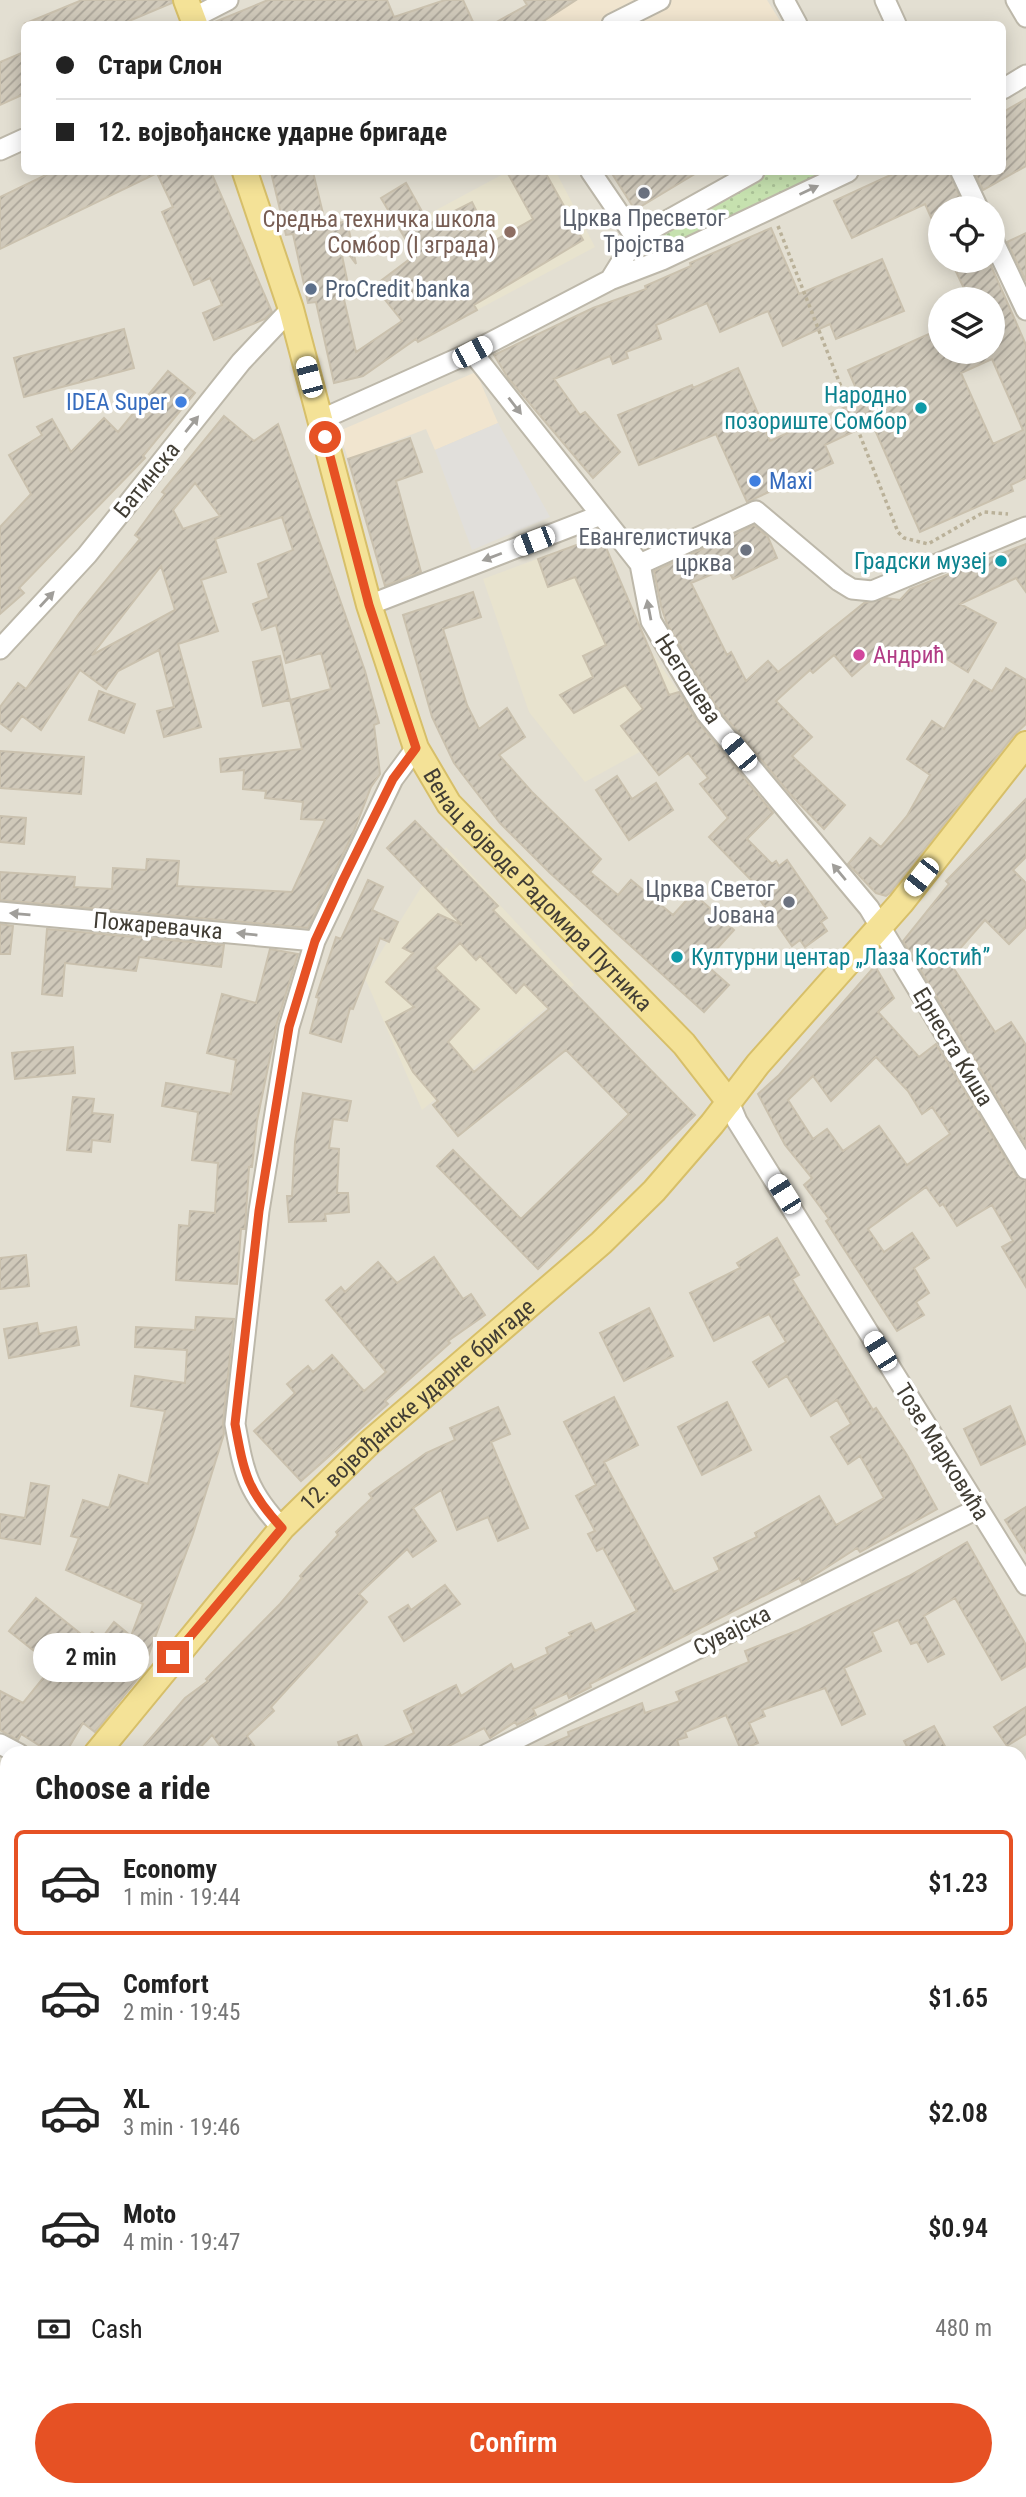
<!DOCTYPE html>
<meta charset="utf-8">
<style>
:root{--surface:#fff;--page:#f2f2f2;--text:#222;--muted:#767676;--line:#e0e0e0;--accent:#e65124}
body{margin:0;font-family:"Roboto Condensed",sans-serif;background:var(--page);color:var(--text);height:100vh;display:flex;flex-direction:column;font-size:26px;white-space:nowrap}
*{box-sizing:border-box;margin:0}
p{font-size:23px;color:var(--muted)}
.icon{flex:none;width:38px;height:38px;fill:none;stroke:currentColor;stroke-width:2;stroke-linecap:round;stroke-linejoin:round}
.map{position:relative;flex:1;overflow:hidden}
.panel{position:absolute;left:0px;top:1746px;width:1027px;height:751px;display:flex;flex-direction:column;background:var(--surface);border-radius:21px 21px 0 0;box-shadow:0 4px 18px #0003}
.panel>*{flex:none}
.hud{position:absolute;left:21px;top:21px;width:985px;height:154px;border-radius:10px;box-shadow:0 4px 18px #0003;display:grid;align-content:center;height:154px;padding:0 35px;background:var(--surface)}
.fabs{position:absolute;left:928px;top:196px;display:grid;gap:14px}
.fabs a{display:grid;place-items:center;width:77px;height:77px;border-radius:50%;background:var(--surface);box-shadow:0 4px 18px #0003;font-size:35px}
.end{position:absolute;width:32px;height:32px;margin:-16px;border:9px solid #e65124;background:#fff;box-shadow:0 0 0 4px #fff}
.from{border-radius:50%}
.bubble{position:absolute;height:49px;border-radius:24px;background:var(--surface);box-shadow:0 4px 18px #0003;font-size:23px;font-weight:600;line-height:49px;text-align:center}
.car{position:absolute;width:21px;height:42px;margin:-21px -10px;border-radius:9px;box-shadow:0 0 5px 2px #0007;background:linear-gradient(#fff 24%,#345 0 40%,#fff 0 76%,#345 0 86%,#fff 0)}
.hud b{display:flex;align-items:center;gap:24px;height:66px;font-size:26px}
.hud b+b{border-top:2px solid var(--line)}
.hud i{width:18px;height:18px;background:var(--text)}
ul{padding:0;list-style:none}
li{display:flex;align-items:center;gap:21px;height:105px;margin:0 14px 10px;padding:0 21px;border:4px solid transparent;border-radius:10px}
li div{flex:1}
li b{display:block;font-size:26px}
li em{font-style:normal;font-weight:600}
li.active{border-color:var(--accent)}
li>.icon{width:63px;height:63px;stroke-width:1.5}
h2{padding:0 35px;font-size:32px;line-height:84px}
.pay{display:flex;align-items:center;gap:18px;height:77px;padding:0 35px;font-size:26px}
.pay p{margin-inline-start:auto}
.cta{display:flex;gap:14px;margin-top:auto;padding:14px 35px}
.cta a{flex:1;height:80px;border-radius:42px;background:var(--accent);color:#fff;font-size:28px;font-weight:600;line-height:80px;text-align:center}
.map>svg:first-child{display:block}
</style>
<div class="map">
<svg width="1026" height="2497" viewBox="0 0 1026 2497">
<defs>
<pattern id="garden-dots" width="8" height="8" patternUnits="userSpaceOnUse" patternTransform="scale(1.75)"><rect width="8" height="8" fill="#c6e1af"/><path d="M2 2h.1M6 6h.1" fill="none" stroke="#abc297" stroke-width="1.8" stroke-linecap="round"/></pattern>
<pattern id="building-hatch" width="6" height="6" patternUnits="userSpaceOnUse" patternTransform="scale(1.75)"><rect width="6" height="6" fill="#d0c9ba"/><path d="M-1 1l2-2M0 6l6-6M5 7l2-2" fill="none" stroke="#aaa498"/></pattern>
</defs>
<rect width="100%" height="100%" fill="#f0ede3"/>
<path fill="#e3dfd2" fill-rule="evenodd" d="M0 0H1026V2497H0ZM24 24H1003V172H24ZM940 208H992V261H940ZM940 299H992V352H940ZM7 1754H1020V2490H7Z"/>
<path fill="#f1e5cf" d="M576 0H767L782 24H539Z
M476 372 498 423 435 450 426 429 348 459 339 431Z"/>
<path fill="#e8e3ce" d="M507 172H556L595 247 477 310 425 216Z
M601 535 650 650 698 720 585 782 529 712 483 579Z
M446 847 574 985 422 1110 365 978Z"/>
<path fill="url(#garden-dots)" d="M764 172H834L653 254 645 249V241Z"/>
<path fill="#e1dfdb" d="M498 423 550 517 472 550 435 450Z"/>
<path fill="url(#building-hatch)" stroke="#cac1ae" stroke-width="2" fill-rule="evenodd" d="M82 0H171L172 3 122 24H24Z
M268 0H387L394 17 445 0H463L474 24H210Z
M524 0H576L539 24H493L527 5Z
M24 52V94L0 105V62Z
M1026 99V166L983 190 974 172H1003V112Z
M52 172H211L272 312 265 319 214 340 203 313 222 305 210 278 194 285 162 212 173 207 157 173 0 249V197Z
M271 172H313L326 226 347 221 356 264 339 241 350 294 343 295 356 352 402 321 374 286 415 255 381 198 406 183 429 224 472 202 492 242 533 219 507 172H545L583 240 474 305 477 310 418 342 416 339 363 376 334 383 316 302 308 303 293 234 286 235Z
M611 172H698L635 210Z
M897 172H949L965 208H940V237L925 204 852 238 834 201Z
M771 228 799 294 882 259 904 311 836 339 830 324 783 346 768 311 720 332 707 303 656 325 661 339 626 352 628 358 613 364 610 356 554 379 580 415 585 412 620 452 593 478 508 378 494 355 593 308 646 289 645 286 691 266 690 263Z
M1026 233V281L1007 242Z
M951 261H989L1026 345V478L1011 485 1013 491 920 532 872 423 825 445 833 463 747 502 716 434 639 465 618 415 692 385 693 388 738 368 770 441 861 400 848 370 940 329V352H992V299H969ZM992 359 1023 430 993 444 961 373Z
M124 329 134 368 24 397 14 358Z
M168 371 195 393 143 456 145 458 19 588 24 593 0 614V527L31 494 9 455 42 435 37 427 52 419 71 452 104 418 118 432Z
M224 416 254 441 278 424 365 671 379 723 374 725 380 774 371 787 354 831 308 928 0 900V872L75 877 74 887 112 889 113 868 146 870 147 859 179 861 177 886 292 892 325 820 301 819 303 802 265 798 266 791 243 789 244 770 221 772 220 759 302 749 290 700 331 689 321 653 286 663 276 625 262 630 253 604 269 598 258 564 293 550 282 517 215 539 226 572 201 580 218 631 178 644 201 727 164 737 157 711 174 707 159 650 118 671 106 689 80 670 41 730 22 716 11 731 0 723V707L18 683 26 689 80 612 140 539 135 535 165 494 162 492ZM195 483 220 516 183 529 173 510ZM161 566 175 610 92 655Z
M410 438 422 472 396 481 421 572 385 586 348 459Z
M754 525 768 537 777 558 733 579 727 568 691 583 727 655 731 652 746 681 768 661 778 672 864 603 886 598 900 600 910 589 1026 544V592L1016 578 960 604 996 623 968 672 942 656 918 664 884 662 876 655 852 676 834 655 813 673 810 670 776 701 812 737 792 756 845 805 824 829 791 795 716 706 667 624 661 606 654 571Z
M601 536 669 695 679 692 697 721 773 813 747 839 772 864 776 861 779 866 787 860 827 918 821 922 827 931 805 947 800 940 792 946 751 887 755 884 709 837 728 818 700 784 708 778 688 753 659 775 621 726 643 709 625 685 574 713 560 695 593 677 583 656 606 645 575 577 548 587 538 559Z
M473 592 481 617 443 629 467 705 479 729 507 708 525 737 499 755 532 792 601 859 590 872 618 895 631 880 673 915 693 893 734 930 704 963 729 985 704 1012 550 873 500 823 454 763 432 717 403 615Z
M280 656 290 700 263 706 253 662Z
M1006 668 1026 680V724L1014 735 890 893 886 896 876 893 848 864 870 838 881 847 907 816 930 775 907 759 932 721 944 729 974 680 992 691Z
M99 691 135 704 124 733 89 720Z
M0 751 84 757 81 794 0 788Z
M617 776 632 799 656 783 673 810 629 840 596 790Z
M1026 799V857L1013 870 1026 883V927L1009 944 985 920 949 961 995 1032 1011 1022 1026 1045V1145L903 941 949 884 946 881Z
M0 816 26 818 24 844 0 842Z
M415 821 498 906 493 910 695 1115 538 1269 437 1166 453 1150 521 1219 629 1114 566 1050 458 1136 433 1105 438 1101 413 1072 386 1022 414 1007 386 982 413 953 403 948 438 914 462 925 387 848ZM460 943 476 960 480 956 516 993 524 984 549 1009 474 1072 448 1042 479 1009 435 968Z
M368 880 383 887 372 910 398 922 389 942 380 938 353 1009 350 1008 341 1042 310 1033 319 998 316 997 336 937 341 939Z
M0 924 13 926 10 954H0Z
M47 929 224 945 221 967 139 957 136 971 65 963 62 996 42 994Z
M270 949 298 954 277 1023 257 1121 252 1167H249L245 1229H241L237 1284 176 1280 179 1225 189 1226 190 1211 215 1213 218 1163 192 1160 198 1112 162 1106 166 1083 231 1094 236 1060 207 1053 222 994 256 1003Z
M875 966 894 998 878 1012 919 1057 936 1044 1016 1175 1026 1181V1287L1002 1247 1013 1241 992 1205 957 1226 943 1204 940 1206 926 1187 868 1229 884 1252 912 1233 929 1258 914 1268 929 1293 916 1302 924 1315 897 1331 826 1221 829 1219 804 1185 812 1178 785 1145 758 1094 779 1075ZM876 1057 908 1091 922 1114 932 1107 950 1134 907 1165 879 1126 843 1151 827 1129 813 1139 788 1100 813 1076 831 1101Z
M73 1047 75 1073 15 1079 12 1053Z
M303 1093 351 1101 347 1121 333 1119 329 1148 339 1149 337 1193H348L349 1212 325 1214 326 1221 289 1222 287 1196H292L295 1142Z
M73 1097 94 1099 92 1113 113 1115 110 1142 92 1140 91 1152 67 1150Z
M777 1238 799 1275 792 1279 873 1410 876 1408 907 1455 937 1509 860 1552 857 1548 802 1583 799 1578 590 1684 591 1687 569 1698 567 1693 533 1709 536 1715 517 1725 515 1722 490 1738 484 1728 433 1754H369L414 1733 404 1711 456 1685 461 1696 511 1664 514 1670 548 1654 546 1648 571 1636 569 1633 591 1623 595 1631 637 1611 603 1548 597 1551 588 1534 595 1531 576 1496 596 1485 564 1422 614 1397 638 1445 604 1462 674 1592 720 1570 714 1558 757 1537 755 1533 819 1496 836 1525 884 1498 860 1456 848 1464 831 1437 851 1424 837 1400 811 1416 787 1376 769 1387 753 1362 786 1342 769 1314 714 1341 690 1293 740 1268 737 1263Z
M26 1255 29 1286 0 1289V1258Z
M434 1257 463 1299 471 1294 485 1315 448 1341 450 1343 385 1401 388 1404 301 1481 254 1431 295 1393 287 1384 308 1366 313 1372 332 1355 364 1391 386 1372 326 1300 341 1287 345 1292 378 1262 397 1283Z
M649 1308 673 1356 624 1381 600 1333Z
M196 1317 234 1319 223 1423 224 1434 193 1534 142 1673 95 1732 83 1723 65 1754H53L21 1734 18 1740 0 1730V1691L23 1703 53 1666 9 1631 36 1598 86 1638 92 1632 101 1639 114 1622 131 1636 143 1604 66 1570 79 1538 71 1536 83 1500 109 1508 119 1475 148 1484 165 1411 131 1406 135 1376 185 1383 187 1350 135 1347 136 1327 195 1330Z
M37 1323 39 1334 76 1327 79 1345 9 1358 4 1329Z
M727 1402 751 1450 702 1475 678 1427Z
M1010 1406 1026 1444 981 1465 964 1429Z
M498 1407 510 1434 491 1442 528 1528 498 1541 488 1517 457 1530 441 1490 413 1508 436 1541 413 1557 407 1549 359 1594 367 1602 271 1707 274 1711 247 1736 260 1754H226L212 1735 194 1754 184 1746 177 1754H137L185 1698 208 1681 206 1679 280 1604 302 1578 300 1576 338 1535 336 1532 372 1498 369 1494 426 1453 455 1440 450 1428Z
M31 1483 49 1486 40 1544 0 1538V1514L25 1518Z
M1026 1507V1553L1005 1520Z
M967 1542 1026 1645V1666L1002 1680 955 1598 924 1616 944 1654 928 1662 917 1642 911 1644 898 1620 872 1632 881 1651 844 1668 865 1714 842 1725 825 1688 762 1710 765 1716 749 1723 758 1743 741 1750 726 1715 685 1732 687 1737 677 1740 681 1754H528L569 1736 568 1732 642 1703 645 1713 680 1701 676 1692 749 1662 745 1651 799 1630 909 1576Z
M445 1585 460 1604 404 1641 389 1617 408 1605 411 1610Z
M1026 1707V1734L1007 1746 994 1727Z
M934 1726 946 1748 935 1754H911L904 1741Z
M357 1735 365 1754H342L338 1742Z"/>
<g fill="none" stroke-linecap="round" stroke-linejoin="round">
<g stroke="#bdb8aa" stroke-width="23">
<path id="minor" d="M784 0 797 24
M885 0 896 24
M1016 0 1026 17
M193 18 228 0
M612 24 660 0
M1003 89 1026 75
M0 150 24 139
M591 172 636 238
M961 172 978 208
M992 238 1026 310
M610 280 636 238 754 172
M472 352 640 564 651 621 706 713 869 908 1026 1169
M320 420 472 352 610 280 662 260 848 172
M640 564 756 511 839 581 852 589 872 591 1026 527
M369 605 601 515
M0 649 87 555 241 362 291 309
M0 912 315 941
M729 1102 737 1121 1026 1585
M282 1528C247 1491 244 1473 235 1424L259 1211 289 1027 315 941 393 779 416 748
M0 1744 19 1754
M487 1754 977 1509
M1020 1826 1026 1823
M0 2298 7 2309
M0 2407 7 2405
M78 2490 80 2497
M235 2490 237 2497
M542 2490 544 2497
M852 2490 853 2497"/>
</g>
<g stroke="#d7bf69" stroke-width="28">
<g id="major">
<path d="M186 0 195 24"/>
<path id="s1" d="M245 172 291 309 369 605 416 748 449 804 684 1044 729 1102"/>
<path id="s2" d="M96 1754 282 1528 369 1443 601 1243 654 1191 712 1124 758 1064 901 903 1026 744"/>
<path d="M0 1911 7 1900"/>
<path d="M1020 2146 1026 2143"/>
<path d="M318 2497 331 2490"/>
</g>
</g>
<path stroke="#bab199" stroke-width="3.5" stroke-dasharray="3.5 3.5" stroke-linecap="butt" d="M778 226 898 532 904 538 928 544 984 512 1008 514"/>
<use href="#minor" stroke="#fff" stroke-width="19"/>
<use href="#major" stroke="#f4e297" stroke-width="24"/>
</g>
<defs><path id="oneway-solid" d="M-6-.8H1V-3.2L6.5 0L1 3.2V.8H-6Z" transform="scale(1.75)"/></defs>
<g fill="#a09e9a">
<use href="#oneway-solid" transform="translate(809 190) rotate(-25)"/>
<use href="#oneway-solid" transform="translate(515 406) rotate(52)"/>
<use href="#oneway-solid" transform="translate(192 424) rotate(-51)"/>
<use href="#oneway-solid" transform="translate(492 557) rotate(159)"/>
<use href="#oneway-solid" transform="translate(47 599) rotate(-47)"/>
<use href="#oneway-solid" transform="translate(649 610) rotate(-101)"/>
<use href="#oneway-solid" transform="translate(839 872) rotate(-130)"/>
<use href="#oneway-solid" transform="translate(20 914) rotate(-175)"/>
<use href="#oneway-solid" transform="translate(247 934) rotate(-174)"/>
</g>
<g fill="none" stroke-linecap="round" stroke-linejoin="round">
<path stroke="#e65124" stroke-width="9" d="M173 1657 282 1528C247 1491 244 1473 235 1424L259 1211 289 1027 315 941 343 880 393 779 416 748 369 605 325 437"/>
</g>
<g fill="#6b7280" stroke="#fff" stroke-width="2.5">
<circle cx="644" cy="193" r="7"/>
<circle cx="746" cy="550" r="7"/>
<circle cx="789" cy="902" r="7"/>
</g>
<circle fill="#8d6e63" stroke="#fff" stroke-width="2.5" cx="510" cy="232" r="7"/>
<circle fill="#5c6f8a" stroke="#fff" stroke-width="2.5" cx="311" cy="289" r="7"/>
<g fill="#3f7fe0" stroke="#fff" stroke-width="2.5">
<circle cx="181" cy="402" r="7"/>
<circle cx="755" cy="481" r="7"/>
</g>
<g fill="#0f9aa8" stroke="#fff" stroke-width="2.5">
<circle cx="921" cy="408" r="7"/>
<circle cx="1001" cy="561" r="7"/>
<circle cx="677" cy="957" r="7"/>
</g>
<circle fill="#d1479c" stroke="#fff" stroke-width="2.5" cx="859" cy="655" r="7"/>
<g text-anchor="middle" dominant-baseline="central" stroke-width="7" stroke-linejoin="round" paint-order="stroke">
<g font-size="23" fill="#5b616d" stroke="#fff" text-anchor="end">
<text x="644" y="218" text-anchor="middle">Црква Пресветог<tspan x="644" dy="26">Тројства</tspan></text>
<text x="732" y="537">Евангелистичка<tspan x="732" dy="26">црква</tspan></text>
<text x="775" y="889">Црква Светог<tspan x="775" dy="26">Јована</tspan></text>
</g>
<g font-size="23" fill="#785e54" stroke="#fff" text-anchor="end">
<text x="496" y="219">Средња техничка школа<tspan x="496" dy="26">Сомбор (I зграда)</tspan></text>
</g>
<g font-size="23" fill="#4e5e75" stroke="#fff" text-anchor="start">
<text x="325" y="289">ProCredit banka</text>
</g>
<g font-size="23" fill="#0d838f" stroke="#fff" text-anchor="end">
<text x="907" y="395">Народно<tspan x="907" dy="26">позориште Сомбор</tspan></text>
<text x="987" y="561">Градски музеј</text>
<text x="691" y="957" text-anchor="start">Културни центар „Лаза Костић”</text>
</g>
<g font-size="23" fill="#366cbe" stroke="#fff" text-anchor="end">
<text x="167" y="402">IDEA Super</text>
<text x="769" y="481" text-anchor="start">Maxi</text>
</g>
<g font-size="23" fill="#413d34" stroke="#fff">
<text transform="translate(147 480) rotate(-51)">Батинска</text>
<text transform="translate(688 679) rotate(57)">Његошева</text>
<text stroke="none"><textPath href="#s1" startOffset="789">Венац војводе Радомира Путника</textPath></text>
<text transform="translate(158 926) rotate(5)">Пожаревачка</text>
<text transform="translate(953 1047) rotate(59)">Ернеста Киша</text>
<text stroke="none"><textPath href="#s2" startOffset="476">12. војвођанске ударне бригаде</textPath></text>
<text transform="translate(942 1452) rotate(58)">Тозе Марковића</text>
<text transform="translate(732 1631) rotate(-27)">Сувајска</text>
</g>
<g font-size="23" fill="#b23c85" stroke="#fff" text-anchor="start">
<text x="873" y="655">Андрић</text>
</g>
</g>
</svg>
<div class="fabs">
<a><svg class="icon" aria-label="locate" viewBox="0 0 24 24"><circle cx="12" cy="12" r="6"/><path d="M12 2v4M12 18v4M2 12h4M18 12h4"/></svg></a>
<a><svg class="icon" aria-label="layers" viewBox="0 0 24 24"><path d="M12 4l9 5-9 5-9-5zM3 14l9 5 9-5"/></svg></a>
</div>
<i class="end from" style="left:325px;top:437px"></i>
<i class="end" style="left:173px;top:1657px"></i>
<div class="bubble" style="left:33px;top:1633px;width:116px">2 min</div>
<i class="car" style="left:472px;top:352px;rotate:62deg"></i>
<i class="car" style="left:309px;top:377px;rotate:345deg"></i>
<i class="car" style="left:534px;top:541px;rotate:249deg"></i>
<i class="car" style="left:739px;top:752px;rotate:320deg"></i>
<i class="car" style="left:921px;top:877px;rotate:218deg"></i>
<i class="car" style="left:784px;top:1194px;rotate:328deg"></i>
<i class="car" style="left:880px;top:1351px;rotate:328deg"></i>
<div class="hud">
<b><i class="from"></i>Стари Слон</b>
<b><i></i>12. војвођанске ударне бригаде</b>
</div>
<section class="panel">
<h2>Choose a ride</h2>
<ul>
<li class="active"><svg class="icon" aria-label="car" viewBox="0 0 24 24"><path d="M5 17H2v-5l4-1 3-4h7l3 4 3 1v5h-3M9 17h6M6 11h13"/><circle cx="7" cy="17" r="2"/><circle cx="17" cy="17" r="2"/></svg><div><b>Economy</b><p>1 min · 19:44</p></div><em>$1.23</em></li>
<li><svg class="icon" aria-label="car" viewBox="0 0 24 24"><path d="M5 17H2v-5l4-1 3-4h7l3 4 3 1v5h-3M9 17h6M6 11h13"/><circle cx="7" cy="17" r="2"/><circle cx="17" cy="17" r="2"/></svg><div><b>Comfort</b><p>2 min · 19:45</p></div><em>$1.65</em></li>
<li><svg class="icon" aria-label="car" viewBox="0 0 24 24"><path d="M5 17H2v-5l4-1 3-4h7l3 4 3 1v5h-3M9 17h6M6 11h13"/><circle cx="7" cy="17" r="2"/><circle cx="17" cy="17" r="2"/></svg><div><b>XL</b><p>3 min · 19:46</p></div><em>$2.08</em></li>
<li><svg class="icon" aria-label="car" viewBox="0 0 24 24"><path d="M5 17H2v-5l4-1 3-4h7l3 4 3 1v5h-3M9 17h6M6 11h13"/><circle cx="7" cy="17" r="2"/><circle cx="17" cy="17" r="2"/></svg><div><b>Moto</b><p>4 min · 19:47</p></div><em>$0.94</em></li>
</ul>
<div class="pay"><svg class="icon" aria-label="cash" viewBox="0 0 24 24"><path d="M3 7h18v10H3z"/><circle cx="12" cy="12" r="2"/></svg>Cash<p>480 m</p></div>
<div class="cta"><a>Confirm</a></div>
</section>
</div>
